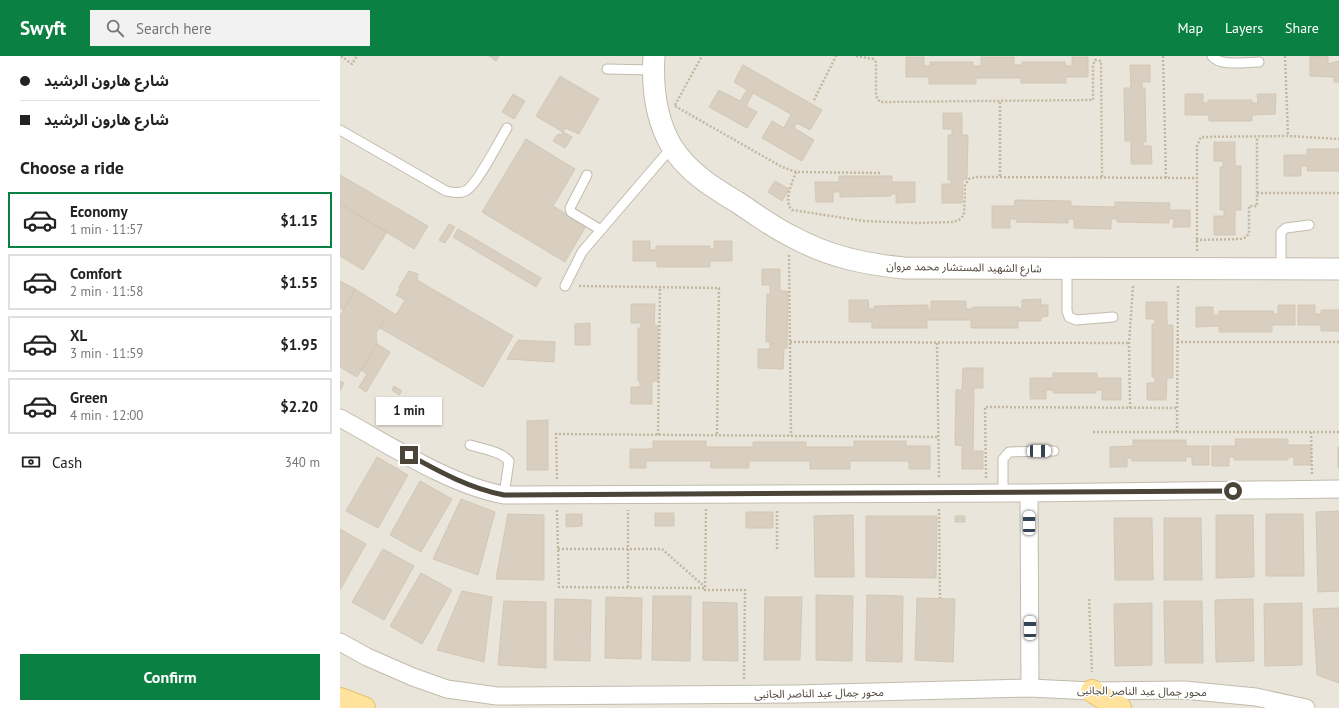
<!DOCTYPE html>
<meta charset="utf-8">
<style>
:root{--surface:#fff;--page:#f2f2f2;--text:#222;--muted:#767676;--line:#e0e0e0;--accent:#0b8043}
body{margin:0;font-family:"PT Sans","Noto Sans Arabic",sans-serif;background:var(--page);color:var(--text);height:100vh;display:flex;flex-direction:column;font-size:15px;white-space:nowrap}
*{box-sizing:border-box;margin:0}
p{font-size:13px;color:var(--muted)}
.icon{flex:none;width:22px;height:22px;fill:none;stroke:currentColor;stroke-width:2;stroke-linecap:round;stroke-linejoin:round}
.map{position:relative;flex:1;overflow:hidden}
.details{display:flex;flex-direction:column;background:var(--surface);width:340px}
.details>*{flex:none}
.hud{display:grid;align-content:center;height:88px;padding:0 20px;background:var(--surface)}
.end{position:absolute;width:18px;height:18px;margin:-9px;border:5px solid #4b4439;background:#fff;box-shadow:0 0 0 2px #fff}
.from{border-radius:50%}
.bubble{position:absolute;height:28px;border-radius:0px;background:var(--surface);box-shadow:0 1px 3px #0004;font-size:13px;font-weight:800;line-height:28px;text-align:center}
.car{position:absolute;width:12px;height:24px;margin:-12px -6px;border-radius:5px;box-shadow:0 0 3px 1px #0007;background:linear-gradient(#fff 24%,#345 0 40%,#fff 0 76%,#345 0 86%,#fff 0)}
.hud b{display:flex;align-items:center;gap:14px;height:38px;font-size:15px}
.hud b+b{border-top:1px solid var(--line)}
.hud i{width:10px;height:10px;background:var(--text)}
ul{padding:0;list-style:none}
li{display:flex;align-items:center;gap:12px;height:56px;margin:0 8px 6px;padding:0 12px;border:2px solid var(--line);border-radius:0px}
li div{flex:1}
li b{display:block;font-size:15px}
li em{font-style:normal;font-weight:800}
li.active{border-color:var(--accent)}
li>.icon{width:36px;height:36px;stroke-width:1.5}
h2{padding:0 20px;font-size:18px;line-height:48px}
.pay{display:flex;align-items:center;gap:10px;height:44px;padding:0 20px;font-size:15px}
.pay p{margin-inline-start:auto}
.button{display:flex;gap:8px;margin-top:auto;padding:8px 20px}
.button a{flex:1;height:46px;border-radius:0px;background:var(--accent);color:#fff;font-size:16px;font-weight:800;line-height:46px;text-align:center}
header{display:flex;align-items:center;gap:24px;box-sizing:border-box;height:56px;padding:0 20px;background:var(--accent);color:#fff}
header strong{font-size:19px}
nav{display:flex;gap:22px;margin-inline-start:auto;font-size:14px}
.search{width:280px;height:36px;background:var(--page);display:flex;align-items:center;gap:10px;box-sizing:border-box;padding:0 14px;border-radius:0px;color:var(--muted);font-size:15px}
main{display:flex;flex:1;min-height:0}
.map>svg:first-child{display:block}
</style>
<header>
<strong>Swyft</strong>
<div class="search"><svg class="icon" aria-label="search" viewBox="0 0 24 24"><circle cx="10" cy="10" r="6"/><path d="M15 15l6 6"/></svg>Search here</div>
<nav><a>Map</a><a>Layers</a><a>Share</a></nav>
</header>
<main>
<section class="details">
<div class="hud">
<b><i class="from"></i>شارع هارون الرشيد</b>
<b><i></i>شارع هارون الرشيد</b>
</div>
<h2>Choose a ride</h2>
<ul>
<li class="active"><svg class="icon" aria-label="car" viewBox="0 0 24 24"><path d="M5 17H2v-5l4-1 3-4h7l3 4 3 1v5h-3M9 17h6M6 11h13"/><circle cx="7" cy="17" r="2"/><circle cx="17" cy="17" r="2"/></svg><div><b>Economy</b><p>1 min · 11:57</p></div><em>$1.15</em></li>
<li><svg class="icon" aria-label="car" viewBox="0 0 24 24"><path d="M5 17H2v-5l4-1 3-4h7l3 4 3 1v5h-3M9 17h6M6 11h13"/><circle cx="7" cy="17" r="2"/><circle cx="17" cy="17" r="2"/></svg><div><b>Comfort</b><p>2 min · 11:58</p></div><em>$1.55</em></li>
<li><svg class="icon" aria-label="car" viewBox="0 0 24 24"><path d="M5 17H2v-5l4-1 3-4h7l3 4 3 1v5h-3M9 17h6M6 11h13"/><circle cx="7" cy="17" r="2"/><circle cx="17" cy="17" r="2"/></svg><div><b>XL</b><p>3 min · 11:59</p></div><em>$1.95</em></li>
<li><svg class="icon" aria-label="car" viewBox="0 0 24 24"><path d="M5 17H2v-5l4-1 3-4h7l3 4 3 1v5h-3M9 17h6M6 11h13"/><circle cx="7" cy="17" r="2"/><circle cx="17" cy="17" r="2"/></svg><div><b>Green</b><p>4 min · 12:00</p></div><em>$2.20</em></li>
</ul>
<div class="pay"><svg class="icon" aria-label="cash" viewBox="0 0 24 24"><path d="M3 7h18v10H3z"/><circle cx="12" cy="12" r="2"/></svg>Cash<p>340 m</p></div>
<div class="button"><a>Confirm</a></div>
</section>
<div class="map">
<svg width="999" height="652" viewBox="0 0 999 652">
<rect width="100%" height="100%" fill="#f6f3ec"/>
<path fill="#eae5da" d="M0 0H999V652H0Z"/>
<path fill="#d8cfc1" stroke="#d3c7b4" d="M149 0H159L156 5Z
M970 0H988V8L999 5V26H994V21L970 20Z
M566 1H584V10H590V6H633V10H641V1H674V9H682V6H725V10H732V1H748V21H726V27H681V22H636V28H589V21H566Z
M403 9 482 54 470 74 457 67 454 72 474 84 462 105 422 82 432 65 444 72 451 58 413 37 406 50 417 56 407 72 369 51 379 34 400 45 407 34 394 26Z
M790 9H810V26H802V32H805L806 86H803V90H811L812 108H791V85H785L784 32H791Z
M220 20 259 43 239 78 225 72 223 76 196 60Z
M173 38 185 45 174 63 162 56Z
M845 38H863V47H868V44H912V47H918L917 38H936L935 58 912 59V65H869V59H845Z
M603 57H622V79H628L627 123H623L622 147H602V128H611V124H608V79H612V73H603Z
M223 76 232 81 225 92 213 85 218 78 221 79Z
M186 83 235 113 213 150 246 170 225 206 142 156Z
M874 86H895V110H901V154H895V179H874V160H884V154H880V111H883V105H874Z
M967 93H999V115H967L968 110H961V120H944V99H967Z
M0 119 88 170 74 193 0 148Z
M499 120H552V126H575V146L556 147V138H551V140L500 141V136H493V146H476L475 126H499Z
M435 125 449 133 442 145 428 136Z
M675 144 731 145V150L775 151V146L830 147 829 154H850V171H833L834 163H829V167L777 166V163H771V173L734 172V163H728V167L676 166 677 163H670V172H652V150H674Z
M0 148 47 176 23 214 0 200Z
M109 168 115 171 105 187 99 184Z
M118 173 201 222 196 231 113 181Z
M293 185H310V194H316V190H370V193H374V185H392V205H370V211H317V205H293Z
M422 213H440V235H448L447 292H444L443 313 418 312V293H430V286H426L427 238 430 239V229H422Z
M69 215 78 218 77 224 173 280 143 331 40 272 50 255 56 259 65 244 56 239 60 233 59 231Z
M0 225 15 233 4 254 0 252Z
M15 233 50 255 46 258 40 272 36 276 37 288 17 321 0 311V260Z
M701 243V249H708V260L701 261V265H678V272H631V264H587V272H532V266H509V244H528L529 253H534V250L588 249V253H591V245H626V253H633V251H679V253H682V244Z
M806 246H827V269H833V322H827L826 344H807V327H815V321H812V268H815V263H806Z
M291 248H315L314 269 318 270V325H312V348H291V331H300V325H298V272H301V267H291Z
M938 249H955V269H932V276H879V270L856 271V251H873V259H879V255H933V258H938Z
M958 249H975V258H981V254H999V275H981V269H958Z
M250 267V289H235V268Z
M178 284 215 286 214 306 167 303Z
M37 288 50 296 26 336 19 331 27 318 21 314Z
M623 312H643V332H634L633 395H643V413H622V390L615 389 616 334H622Z
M713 317H757V322H781V344H762V334H756V337H713V334H706V343H690V322H713Z
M0 325 4 327 0 335Z
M54 330 62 335 59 339 52 334Z
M208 364V414H187V365Z
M895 383H948V389H971V409H954V401H948V404H894V401H889V410H872V390H896Z
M793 384H846V390H869V409H852V401H846V405H792V402H787V411H770V391L793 390Z
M313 385H366V391H413V386H466V391H514V385H566V390H590V413H569V405H510V413H470V405H409V412H371V405H306V412H290V393H313Z
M998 391H999V412H998Z
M37 401 68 419 38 472 6 455Z
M80 425 112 443 81 496 50 479Z
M121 443 155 456 138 519 93 503Z
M999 455V535L978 536 976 456Z
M406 456H433V472H406Z
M315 457H334V470H315Z
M168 458 204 459V524L156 523Z
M226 458H242V470L226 471Z
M926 458H963L964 520H926Z
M513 459 514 521H475L474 460Z
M876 459H913L914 521 876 522Z
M526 460H597L596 522 526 521Z
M615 460H625V466H615Z
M774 462H812L813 524H775Z
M824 462H861L862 524H824Z
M0 473 26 488 0 534Z
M43 493 74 510 44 564 12 546Z
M81 517 112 534 82 588 50 570Z
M122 535 152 541 144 606 97 594Z
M476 539 513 540 512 605 476 604Z
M527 539 563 540 562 606 526 605Z
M313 540H351L350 605 312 604Z
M266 541 302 542 301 603 265 602Z
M425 541H462L460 604H424Z
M577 542 615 543 613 606 575 604Z
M215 543 251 544 250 605 214 604Z
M913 543 914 605 876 606 875 544Z
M164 545 206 546V612L158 609Z
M824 545H862L863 607H825Z
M363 546 397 547 398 605 363 604Z
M812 547V609L775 610 774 548Z
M962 547V609L925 610 924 548Z
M999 552V627L977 619 973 553Z"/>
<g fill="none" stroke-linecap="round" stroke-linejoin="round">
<g stroke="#c2bbae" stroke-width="11">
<path id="service" d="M872 0C880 11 906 6 919 6
M267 13 313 14
M0 74 106 135C113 137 120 138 127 134 138 127 159 85 167 72
M247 119 230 152 231 156 261 174
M727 213V255L729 261 736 264 773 261
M941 213V176L946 172 969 169
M225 230 242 196 332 91
M130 389C143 393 160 395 169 405L164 439
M663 436V403L669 396 714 395"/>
</g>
<g stroke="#c2bbae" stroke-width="19">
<path id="minor" d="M0 362C50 389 109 429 164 439L689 437 999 433
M689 437 690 632
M0 586 27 601 73 621 107 633 157 640 455 638 690 632 752 635 844 634 916 641 966 652"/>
</g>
<g stroke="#c2bbae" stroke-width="23">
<path id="tertiary" d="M314 0C312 32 316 64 332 91 348 116 372 131 397 146 414 157 432 171 451 180 487 200 523 208 564 212L999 213"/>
</g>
<g stroke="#e6c16a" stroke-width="24">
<path id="primary" d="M752 635 780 652
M0 643 24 652"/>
</g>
<path stroke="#c4b79f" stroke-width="2.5" stroke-dasharray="2 2" stroke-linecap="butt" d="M1 0 12 8 17 0
M516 0 533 3 536 6V40L540 46 753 44V9L755 4 761 5 762 122
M823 0 826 122
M945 0 948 80
M474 44 496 0
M660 46V121
M335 49 362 0
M335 50 442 111 456 116 542 117
M456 116C452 127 443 145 452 154L524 165 576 167 613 166 619 164 624 159 625 129 629 123 636 121 857 122
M917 137H999
M856 184 901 183 907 181 909 175V150H917V81
M857 195V90L861 81 948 80 999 83
M449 199 451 380
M239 230 379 232 377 379
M450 286 789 287
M837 286H999
M597 287 599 422
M790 352 789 287 793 230
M753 376H999
M837 376 838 230
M971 376 972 418
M318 379 320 231
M646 422 645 351 837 352
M217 423 216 378 598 381
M366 453 365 534H405L404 623
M599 453 600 542
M217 454 219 531 365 532
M437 455V493
M218 493H322L365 531
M288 531V454
M749 543 752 616"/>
<use href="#service" stroke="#fff" stroke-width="9"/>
<use href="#minor" stroke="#fff" stroke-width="17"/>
<use href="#tertiary" stroke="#fff" stroke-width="21"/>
<use href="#primary" stroke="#ffe39c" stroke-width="22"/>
</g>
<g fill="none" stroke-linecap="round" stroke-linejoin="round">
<path stroke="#4b4439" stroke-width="5" d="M69 399C100 416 129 432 164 439L893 435"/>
</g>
<g text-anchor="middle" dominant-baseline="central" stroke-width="3" stroke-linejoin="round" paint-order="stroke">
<g font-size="11" fill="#4b4439" stroke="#fff">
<text transform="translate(624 211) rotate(1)">شارع الشهيد المستشار محمد مروان</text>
<text transform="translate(802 635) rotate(1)">محور جمال عبد الناصر الجانبى</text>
<text transform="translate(479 637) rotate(-1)">محور جمال عبد الناصر الجانبى</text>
</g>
</g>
</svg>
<i class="end from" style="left:893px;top:435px"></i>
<i class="end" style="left:69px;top:399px"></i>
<div class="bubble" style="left:36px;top:341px;width:66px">1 min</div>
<i class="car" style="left:699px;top:395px;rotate:89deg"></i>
<i class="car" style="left:689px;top:467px;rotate:0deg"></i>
<i class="car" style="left:690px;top:572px;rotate:0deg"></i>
</div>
</main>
